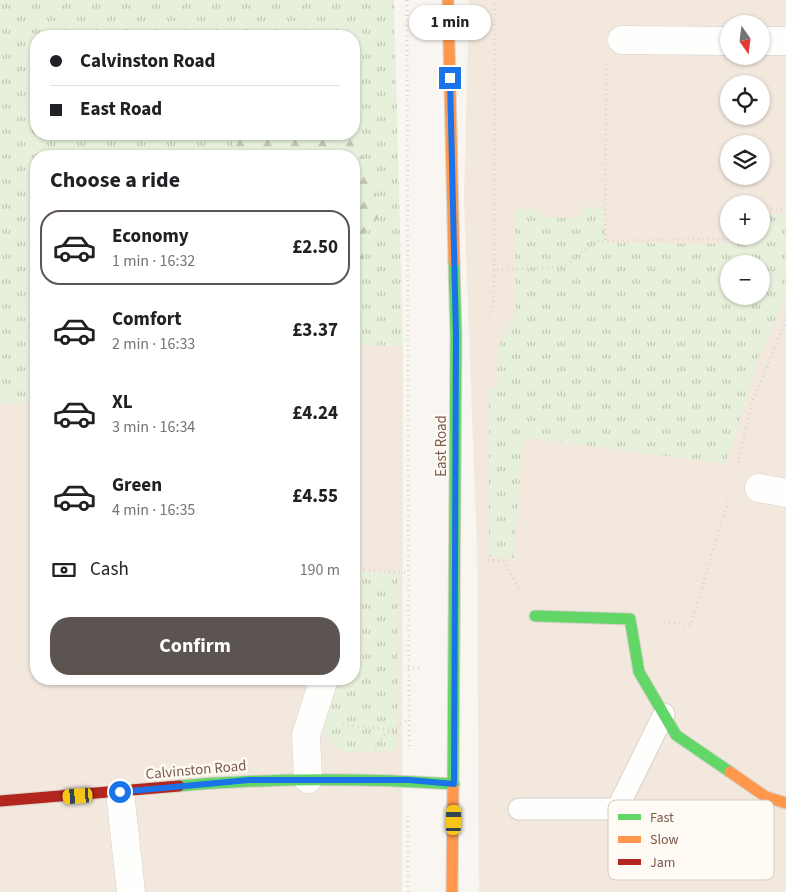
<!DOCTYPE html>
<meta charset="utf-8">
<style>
:root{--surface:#fff;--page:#f2f2f2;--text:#202124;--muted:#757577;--line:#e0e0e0;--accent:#5c5450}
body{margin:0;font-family:"Source Sans 3",sans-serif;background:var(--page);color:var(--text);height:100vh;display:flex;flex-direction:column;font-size:19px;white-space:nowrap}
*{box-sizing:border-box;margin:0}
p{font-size:16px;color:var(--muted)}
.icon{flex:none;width:28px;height:28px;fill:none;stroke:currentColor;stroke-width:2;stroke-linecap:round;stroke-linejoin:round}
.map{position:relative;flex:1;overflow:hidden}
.drawer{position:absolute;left:30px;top:150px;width:330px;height:535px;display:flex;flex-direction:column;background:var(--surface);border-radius:20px;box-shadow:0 1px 4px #0004}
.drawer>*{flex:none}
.hud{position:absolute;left:30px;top:30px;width:330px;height:110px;border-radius:20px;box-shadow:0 1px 4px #0004;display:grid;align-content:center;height:110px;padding:0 20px;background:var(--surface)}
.needle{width:32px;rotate:166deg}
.fabs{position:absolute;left:720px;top:15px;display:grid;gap:10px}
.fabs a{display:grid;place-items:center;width:50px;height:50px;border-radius:50%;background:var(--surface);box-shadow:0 1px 4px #0004;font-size:25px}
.end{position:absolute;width:22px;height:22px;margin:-11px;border:6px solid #1a73e8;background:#fff;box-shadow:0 0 0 2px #fff}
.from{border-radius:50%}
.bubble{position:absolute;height:35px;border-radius:18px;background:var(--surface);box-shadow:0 1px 4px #0004;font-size:16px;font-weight:700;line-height:35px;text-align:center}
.car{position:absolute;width:15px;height:30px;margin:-15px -8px;border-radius:6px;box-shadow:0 0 4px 1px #0007;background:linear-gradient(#f5c518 24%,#345 0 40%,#f5c518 0 76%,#345 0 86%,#f5c518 0)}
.hud b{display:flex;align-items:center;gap:18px;height:48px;font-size:19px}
.hud b+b{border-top:1px solid var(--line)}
.hud i{width:12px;height:12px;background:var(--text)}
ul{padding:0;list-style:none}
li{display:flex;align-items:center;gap:15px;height:75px;margin:0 10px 8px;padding:0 10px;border:2px solid transparent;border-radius:20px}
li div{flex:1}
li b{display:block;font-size:19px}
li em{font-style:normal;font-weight:700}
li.current{border-color:var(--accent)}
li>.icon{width:45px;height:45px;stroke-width:1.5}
h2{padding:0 20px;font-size:22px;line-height:60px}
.pay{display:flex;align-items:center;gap:12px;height:55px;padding:0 20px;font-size:19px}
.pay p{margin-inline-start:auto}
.action{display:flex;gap:10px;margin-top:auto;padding:10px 20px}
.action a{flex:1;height:58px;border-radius:20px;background:var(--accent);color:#fff;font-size:20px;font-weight:700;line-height:58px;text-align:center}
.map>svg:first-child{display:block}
</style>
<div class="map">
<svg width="786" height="892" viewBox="0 0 786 892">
<defs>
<pattern id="grass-tufts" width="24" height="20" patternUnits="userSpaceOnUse" patternTransform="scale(1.25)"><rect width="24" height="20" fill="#e7f0db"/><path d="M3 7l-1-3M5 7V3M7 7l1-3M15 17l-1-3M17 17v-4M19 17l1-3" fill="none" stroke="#c0c6b4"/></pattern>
<pattern id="forest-firs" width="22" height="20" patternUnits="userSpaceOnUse" patternTransform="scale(1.25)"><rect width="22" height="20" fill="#e7f0db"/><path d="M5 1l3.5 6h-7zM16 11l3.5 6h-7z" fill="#c0c6b4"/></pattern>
</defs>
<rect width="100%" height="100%" fill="#f9f5f0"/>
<path fill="#f2e8de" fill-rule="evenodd" d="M469 0H786V892H479L477 548 464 200ZM729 24H761V56H729ZM729 84H761V116H729ZM729 144H761V176H729ZM729 204H761V236H729ZM729 264H761V296H729Z
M354 345 403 346 402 892H0V403H36V679H354Z"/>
<path fill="url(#grass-tufts)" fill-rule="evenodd" d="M0 0H394L403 346 354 345V156H36V403H0ZM36 36H354V134H36Z
M582 207H603L605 243 731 244 739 236H761V214H786V296L760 354 726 464 523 437 514 558 489 556V387H498L497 349 516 312 515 209 540 210 541 217 581 218ZM729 264H761V296H729Z
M360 571 397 573V742L393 751 343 752 332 743 323 732 320 721 336 679H354V666H362Z"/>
<path fill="url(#forest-firs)" d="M354 122 359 130 363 166 376 194 378 218 360 239C366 262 365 277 354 297V156H239L228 134H354Z"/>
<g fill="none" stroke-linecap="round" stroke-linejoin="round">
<g stroke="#d7d1cb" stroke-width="23">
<path id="lane" d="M519 809H617L664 714"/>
</g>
<g stroke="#d7d1cb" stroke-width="29">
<path id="street" d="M622 40 729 41
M761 41H786
M759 488 786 493
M308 779 306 735 324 679
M120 792 131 892"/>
</g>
<g stroke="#d9d2cb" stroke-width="13">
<path id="fast" d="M535 616 630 619 639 672 676 735 730 772
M179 786C270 778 363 778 454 784
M453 786 456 336 454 262"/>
</g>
<g stroke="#d9d2cb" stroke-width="13">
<path id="slow" d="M448 0 454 262
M730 772 766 797 786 803
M452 892 453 786"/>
</g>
<g stroke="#d9d2cb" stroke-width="13">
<path id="jam" d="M0 801 179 786"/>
</g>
<path stroke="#dcd5d0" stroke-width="3" stroke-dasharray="1 4" stroke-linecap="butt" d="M407 0 409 749
M761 209H786
M605 240 606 68
M494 270 495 0
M488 315 493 310 494 270 564 267 596 241 727 239 730 236
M738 463 752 403 786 320
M488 560 503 561 520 589
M354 569 408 573
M664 622 691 625 728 501
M408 668 420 667
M343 725 393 730
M375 747 386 733 408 720
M408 892V813"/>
<use href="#lane" stroke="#fefefd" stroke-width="21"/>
<use href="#street" stroke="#fefefd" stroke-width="28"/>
<use href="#fast" stroke="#63d668" stroke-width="11"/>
<use href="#slow" stroke="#ff974d" stroke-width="11"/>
<use href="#jam" stroke="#b3261e" stroke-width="11"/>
</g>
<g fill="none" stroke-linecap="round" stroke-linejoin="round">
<path stroke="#1a73e8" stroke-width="6" d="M120 792 249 780H409L454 784 456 336 450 78"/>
</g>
<g text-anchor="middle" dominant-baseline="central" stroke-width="5" stroke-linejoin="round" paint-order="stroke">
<g font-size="15" fill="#7a5c4d" stroke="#fffaf3">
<text transform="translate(441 446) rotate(-90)">East Road</text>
<text transform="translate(196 770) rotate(-5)">Calvinston Road</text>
</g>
</g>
<rect x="608" y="800" width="166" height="80" rx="8" fill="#fffaf3" stroke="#d7cbc1" stroke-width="1"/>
<rect x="618" y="814" width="23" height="6" fill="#63d668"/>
<rect x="618" y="836" width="23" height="7" fill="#ff974d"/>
<rect x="618" y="859" width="23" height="6" fill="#b3261e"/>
<g font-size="14" fill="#7a5c4d">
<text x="650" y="822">Fast</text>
<text x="650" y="844">Slow</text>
<text x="650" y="867">Jam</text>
</g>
</svg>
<div class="fabs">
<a><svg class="needle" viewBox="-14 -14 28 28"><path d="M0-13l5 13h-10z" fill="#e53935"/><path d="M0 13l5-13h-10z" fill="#757577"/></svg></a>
<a><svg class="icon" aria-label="locate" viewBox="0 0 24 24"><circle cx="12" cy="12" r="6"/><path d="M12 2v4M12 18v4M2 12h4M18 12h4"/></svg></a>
<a><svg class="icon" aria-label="layers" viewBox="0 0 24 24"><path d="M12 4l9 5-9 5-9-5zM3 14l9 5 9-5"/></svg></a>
<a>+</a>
<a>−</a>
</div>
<i class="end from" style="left:120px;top:792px"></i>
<i class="end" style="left:450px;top:78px"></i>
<div class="bubble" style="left:409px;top:5px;width:82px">1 min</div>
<i class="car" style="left:78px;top:796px;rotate:266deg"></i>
<i class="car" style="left:454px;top:820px;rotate:1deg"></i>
<div class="hud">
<b><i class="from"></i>Calvinston Road</b>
<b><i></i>East Road</b>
</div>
<section class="drawer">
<h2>Choose a ride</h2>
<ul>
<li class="current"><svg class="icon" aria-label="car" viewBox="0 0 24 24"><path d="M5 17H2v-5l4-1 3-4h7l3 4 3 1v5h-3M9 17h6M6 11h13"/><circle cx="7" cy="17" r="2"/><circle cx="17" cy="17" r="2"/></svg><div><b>Economy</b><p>1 min · 16:32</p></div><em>£2.50</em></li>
<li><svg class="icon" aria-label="car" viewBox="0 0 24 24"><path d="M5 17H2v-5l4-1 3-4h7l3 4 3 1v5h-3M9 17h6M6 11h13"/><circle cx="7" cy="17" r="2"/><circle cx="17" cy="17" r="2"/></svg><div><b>Comfort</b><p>2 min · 16:33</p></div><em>£3.37</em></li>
<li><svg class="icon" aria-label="car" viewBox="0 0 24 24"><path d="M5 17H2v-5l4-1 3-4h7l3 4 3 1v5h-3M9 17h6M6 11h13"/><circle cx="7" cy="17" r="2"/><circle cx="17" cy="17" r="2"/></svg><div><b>XL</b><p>3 min · 16:34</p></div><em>£4.24</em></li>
<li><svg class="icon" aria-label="car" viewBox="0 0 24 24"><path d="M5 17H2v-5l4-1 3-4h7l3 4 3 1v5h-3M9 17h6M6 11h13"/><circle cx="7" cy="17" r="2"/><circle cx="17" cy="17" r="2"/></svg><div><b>Green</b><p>4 min · 16:35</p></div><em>£4.55</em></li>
</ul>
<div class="pay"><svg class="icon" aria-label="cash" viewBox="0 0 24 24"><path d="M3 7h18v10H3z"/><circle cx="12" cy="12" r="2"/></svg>Cash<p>190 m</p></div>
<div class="action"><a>Confirm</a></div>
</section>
</div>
